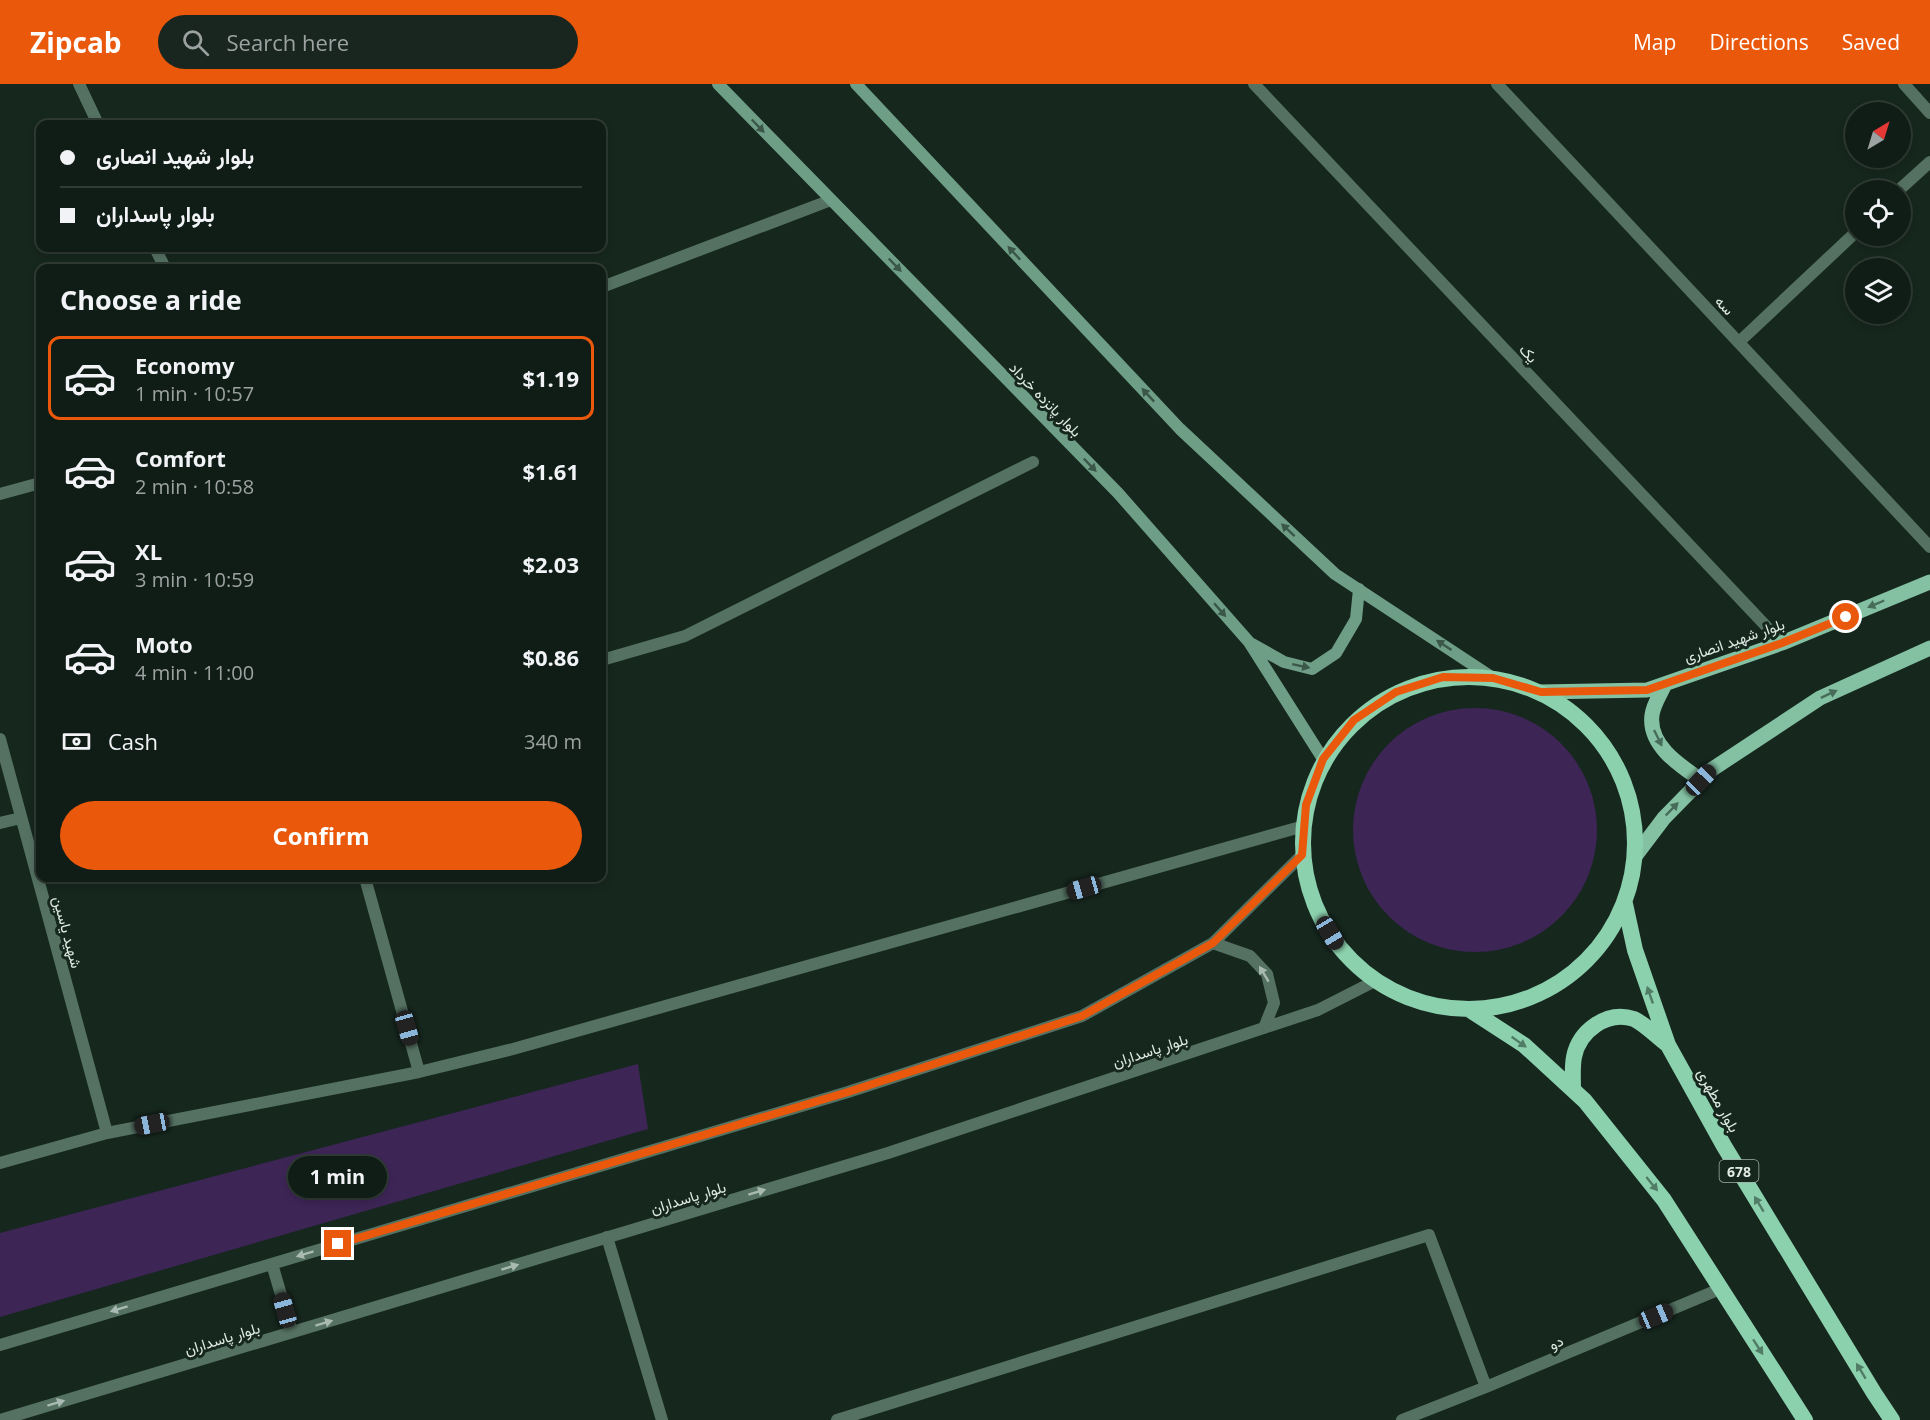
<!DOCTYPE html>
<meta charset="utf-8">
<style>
:root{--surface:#101d16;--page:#19261f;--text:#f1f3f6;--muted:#9ca2a1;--line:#303b35;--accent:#ea580c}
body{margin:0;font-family:"Open Sans",Vazirmatn,sans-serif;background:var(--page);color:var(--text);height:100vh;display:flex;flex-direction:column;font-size:22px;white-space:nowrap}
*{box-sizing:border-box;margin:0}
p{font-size:20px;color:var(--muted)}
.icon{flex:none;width:33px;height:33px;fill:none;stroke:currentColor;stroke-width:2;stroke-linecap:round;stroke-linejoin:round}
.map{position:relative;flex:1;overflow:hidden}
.drawer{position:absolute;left:36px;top:180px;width:570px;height:618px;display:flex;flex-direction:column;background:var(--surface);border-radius:12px;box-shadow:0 3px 9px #0003,0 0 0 2px var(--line)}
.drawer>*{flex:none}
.banner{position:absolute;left:36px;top:36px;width:570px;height:132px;border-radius:12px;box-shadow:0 3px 9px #0003,0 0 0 2px var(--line);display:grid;align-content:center;height:132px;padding:0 24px;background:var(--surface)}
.needle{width:39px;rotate:38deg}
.fabs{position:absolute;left:1845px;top:18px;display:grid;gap:12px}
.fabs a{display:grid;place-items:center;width:66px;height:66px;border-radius:50%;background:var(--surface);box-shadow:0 3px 9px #0003,0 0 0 2px var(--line);font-size:30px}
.end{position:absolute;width:27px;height:27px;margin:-14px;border:8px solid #ea580c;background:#fff;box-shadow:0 0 0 3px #fff}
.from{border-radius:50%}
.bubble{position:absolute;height:42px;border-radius:21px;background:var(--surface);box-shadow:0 3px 9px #0003,0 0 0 2px var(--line);font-size:20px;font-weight:700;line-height:42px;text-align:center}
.car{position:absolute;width:18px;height:36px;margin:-18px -9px;border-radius:8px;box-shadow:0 0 4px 2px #0007;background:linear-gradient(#222 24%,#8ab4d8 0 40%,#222 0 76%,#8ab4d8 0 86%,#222 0)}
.banner b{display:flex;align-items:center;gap:21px;height:57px;font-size:22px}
.banner b+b{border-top:2px solid var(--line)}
.banner i{width:15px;height:15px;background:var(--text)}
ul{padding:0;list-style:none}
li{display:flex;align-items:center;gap:18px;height:84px;margin:0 12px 9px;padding:0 12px;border:3px solid transparent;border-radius:12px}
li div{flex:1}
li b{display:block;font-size:22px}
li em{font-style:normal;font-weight:700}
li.on{border-color:var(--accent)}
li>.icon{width:54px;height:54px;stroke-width:1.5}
h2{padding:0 24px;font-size:27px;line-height:72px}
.pay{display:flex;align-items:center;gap:15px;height:66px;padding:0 24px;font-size:22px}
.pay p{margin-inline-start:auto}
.cta{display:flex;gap:12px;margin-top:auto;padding:12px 24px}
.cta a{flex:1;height:69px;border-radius:36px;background:var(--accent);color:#fff;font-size:24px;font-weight:700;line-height:69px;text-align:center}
header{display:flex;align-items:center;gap:36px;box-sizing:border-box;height:84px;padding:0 30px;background:var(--accent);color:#fff}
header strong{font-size:28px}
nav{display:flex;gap:33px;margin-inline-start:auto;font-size:21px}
.search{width:420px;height:54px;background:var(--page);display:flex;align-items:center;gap:15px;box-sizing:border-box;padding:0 21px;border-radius:33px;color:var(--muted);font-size:22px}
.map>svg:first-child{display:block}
</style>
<header>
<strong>Zipcab</strong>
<div class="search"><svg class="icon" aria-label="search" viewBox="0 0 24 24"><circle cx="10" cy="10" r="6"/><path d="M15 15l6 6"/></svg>Search here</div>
<nav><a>Map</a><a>Directions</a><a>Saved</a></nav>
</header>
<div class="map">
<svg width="1930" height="1336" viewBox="0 0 1930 1336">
<rect width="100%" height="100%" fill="#16271e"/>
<path fill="#3d2556" d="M1353 746a122 122 0 1 1 244 0a122 122 0 1 1-244 0Z
M638 980 648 1045 0 1233V1149Z"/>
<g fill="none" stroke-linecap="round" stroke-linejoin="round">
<path stroke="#547162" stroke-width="12" d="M79 0 98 40
M1254 0 1782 559
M1497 0 1930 463
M1904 0 1930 29
M1899 106 1930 78
M155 164 165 184
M602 203 831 116
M1739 258 1856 148
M0 410 40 399
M602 576 685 552 1033 378
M0 655 107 1049
M0 739 21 734
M365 794 419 988
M0 1079 107 1049 419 988 513 965 1304 742
M607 1153 662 1336
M837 1336 1429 1151 1486 1303
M1402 1336 1486 1303 1720 1205"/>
<path stroke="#547162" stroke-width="12" d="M1213 859 1250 872 1267 890 1274 919 1264 944
M272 1180 292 1248
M0 1261 848 1008 1082 932 1213 859 1302 771
M0 1336 888 1069 1318 926 1375 897"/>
<path stroke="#6f9e86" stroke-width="12" d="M718 0 1118 409 1249 558 1323 675
M856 0 1180 345 1335 490 1493 594
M1252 560 1284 578 1312 585 1336 569 1356 535 1359 505"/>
<path stroke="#83c1a2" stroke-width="15" d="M1665 600C1661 609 1653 621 1652 631 1648 661 1679 681 1701 696
M1541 608 1647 606 1782 559 1930 498
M1636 771 1664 734 1711 686 1820 614 1930 564"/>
<path stroke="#8cd1ae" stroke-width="16" d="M1303 759a166 166 0 1 1 332 0a166 166 0 1 1-332 0Z
M1625 820 1635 866 1668 961 1724 1062 1874 1309 1892 1336
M1470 926 1524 961 1585 1017 1664 1116 1805 1336
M1573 1006C1573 995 1572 983 1574 973 1579 947 1607 926 1634 935 1645 940 1657 953 1668 961"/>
</g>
<defs><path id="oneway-solid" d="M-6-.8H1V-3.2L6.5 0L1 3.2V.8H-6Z" transform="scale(1.5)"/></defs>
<g fill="#3a5748">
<use href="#oneway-solid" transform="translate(758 42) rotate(46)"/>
<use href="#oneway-solid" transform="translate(1014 169) rotate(-133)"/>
<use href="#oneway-solid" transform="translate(895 181) rotate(46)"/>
<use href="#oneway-solid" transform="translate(1148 311) rotate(-133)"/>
<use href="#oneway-solid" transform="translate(1090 381) rotate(46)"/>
<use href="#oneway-solid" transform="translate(1288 446) rotate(-137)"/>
<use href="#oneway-solid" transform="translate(1220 526) rotate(49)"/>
<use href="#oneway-solid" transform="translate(1444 561) rotate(-147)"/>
<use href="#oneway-solid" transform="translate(1301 582) rotate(12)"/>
</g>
<g fill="#476c59">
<use href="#oneway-solid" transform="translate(1876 520) rotate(157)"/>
<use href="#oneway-solid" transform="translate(1829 610) rotate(-25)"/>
<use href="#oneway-solid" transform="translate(1658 654) rotate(64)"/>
<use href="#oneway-solid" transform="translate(1672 725) rotate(-46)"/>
</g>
<g fill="#a8bab1">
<use href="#oneway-solid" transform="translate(1264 890) rotate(-121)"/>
<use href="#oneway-solid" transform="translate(757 1108) rotate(-17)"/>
<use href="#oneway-solid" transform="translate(305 1170) rotate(163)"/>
<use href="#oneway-solid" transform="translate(510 1183) rotate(-17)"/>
<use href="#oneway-solid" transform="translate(119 1225) rotate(163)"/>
<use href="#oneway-solid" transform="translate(324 1239) rotate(-17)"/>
<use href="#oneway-solid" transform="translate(56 1319) rotate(-17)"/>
</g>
<g fill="#517c66">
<use href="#oneway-solid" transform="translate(1650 911) rotate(-109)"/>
<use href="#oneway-solid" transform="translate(1519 958) rotate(35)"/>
<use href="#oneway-solid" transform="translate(1652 1100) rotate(51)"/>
<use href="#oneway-solid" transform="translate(1759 1120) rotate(-121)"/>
<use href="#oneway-solid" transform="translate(1758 1263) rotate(57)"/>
<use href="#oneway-solid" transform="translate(1861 1287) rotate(-121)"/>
</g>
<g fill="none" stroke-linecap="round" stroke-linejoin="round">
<path stroke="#ea580c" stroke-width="8" d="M338 1160 848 1008 1082 932 1213 859 1302 771 1306 721 1323 675 1354 636 1396 608 1443 593 1493 594 1541 608 1647 606 1782 559 1846 533"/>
</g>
<g text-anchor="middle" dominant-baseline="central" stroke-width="6" stroke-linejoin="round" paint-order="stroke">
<rect fill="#16271e" stroke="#a3b0a9" stroke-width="1.5" x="1719.5" y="1076" width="39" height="22" rx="4.5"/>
<g font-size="14" font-weight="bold" fill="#e0ebe5">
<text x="1739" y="1087">678</text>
</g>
<g font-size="15" fill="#e0ebe5" stroke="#16271e">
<text transform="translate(1725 221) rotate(47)">سه</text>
<text transform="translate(1529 269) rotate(47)">یک</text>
<text transform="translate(1046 315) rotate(46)">بلوار پانزده خرداد</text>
<text transform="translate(1734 556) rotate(-19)">بلوار شهید انصاری</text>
<text transform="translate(68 848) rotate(75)">شهید یاسین</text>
<text transform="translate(1150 966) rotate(-18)">بلوار پاسداران</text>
<text transform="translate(1719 1016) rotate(61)">بلوار مطهری</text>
<text transform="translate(688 1113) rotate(-17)">بلوار پاسداران</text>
<text transform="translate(222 1254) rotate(-17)">بلوار پاسداران</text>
<text transform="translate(1556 1258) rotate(-23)">دو</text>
</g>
</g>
</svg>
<div class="fabs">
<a><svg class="needle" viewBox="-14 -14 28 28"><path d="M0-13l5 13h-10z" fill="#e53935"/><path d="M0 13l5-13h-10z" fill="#9ca2a1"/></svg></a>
<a><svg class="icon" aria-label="locate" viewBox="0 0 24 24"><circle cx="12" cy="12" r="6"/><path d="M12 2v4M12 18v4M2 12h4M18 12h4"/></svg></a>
<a><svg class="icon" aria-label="layers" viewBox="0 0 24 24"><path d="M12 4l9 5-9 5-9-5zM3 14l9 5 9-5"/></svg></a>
</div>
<i class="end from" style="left:1846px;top:533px"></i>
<i class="end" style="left:338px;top:1160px"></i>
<div class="bubble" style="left:288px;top:1072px;width:99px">1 min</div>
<i class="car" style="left:1701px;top:696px;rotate:44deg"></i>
<i class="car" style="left:1084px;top:804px;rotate:254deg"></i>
<i class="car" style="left:1330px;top:849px;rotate:149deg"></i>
<i class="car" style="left:407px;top:944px;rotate:164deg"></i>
<i class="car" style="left:152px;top:1040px;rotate:259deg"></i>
<i class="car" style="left:285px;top:1226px;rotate:344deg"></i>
<i class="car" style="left:1656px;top:1232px;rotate:67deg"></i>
<div class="banner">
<b><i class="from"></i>بلوار شهید انصاری</b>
<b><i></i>بلوار پاسداران</b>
</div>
<section class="drawer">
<h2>Choose a ride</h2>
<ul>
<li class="on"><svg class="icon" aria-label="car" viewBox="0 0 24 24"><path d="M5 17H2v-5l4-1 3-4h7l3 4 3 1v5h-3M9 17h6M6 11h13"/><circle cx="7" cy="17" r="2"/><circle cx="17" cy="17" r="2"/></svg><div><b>Economy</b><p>1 min · 10:57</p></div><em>$1.19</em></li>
<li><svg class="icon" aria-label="car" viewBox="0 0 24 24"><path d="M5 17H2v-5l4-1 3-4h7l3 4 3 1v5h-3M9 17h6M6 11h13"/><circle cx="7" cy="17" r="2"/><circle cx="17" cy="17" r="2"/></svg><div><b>Comfort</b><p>2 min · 10:58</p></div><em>$1.61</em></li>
<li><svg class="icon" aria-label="car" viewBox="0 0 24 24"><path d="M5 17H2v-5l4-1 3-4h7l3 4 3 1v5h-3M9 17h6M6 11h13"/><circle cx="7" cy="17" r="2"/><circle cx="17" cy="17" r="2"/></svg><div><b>XL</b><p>3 min · 10:59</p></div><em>$2.03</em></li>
<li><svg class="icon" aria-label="car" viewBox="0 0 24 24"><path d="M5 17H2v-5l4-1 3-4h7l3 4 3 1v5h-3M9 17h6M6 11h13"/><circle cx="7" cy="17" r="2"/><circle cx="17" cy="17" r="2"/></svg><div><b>Moto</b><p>4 min · 11:00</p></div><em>$0.86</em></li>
</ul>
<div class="pay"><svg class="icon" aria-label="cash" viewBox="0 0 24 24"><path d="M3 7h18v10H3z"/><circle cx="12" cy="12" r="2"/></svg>Cash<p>340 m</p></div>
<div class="cta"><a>Confirm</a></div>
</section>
</div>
